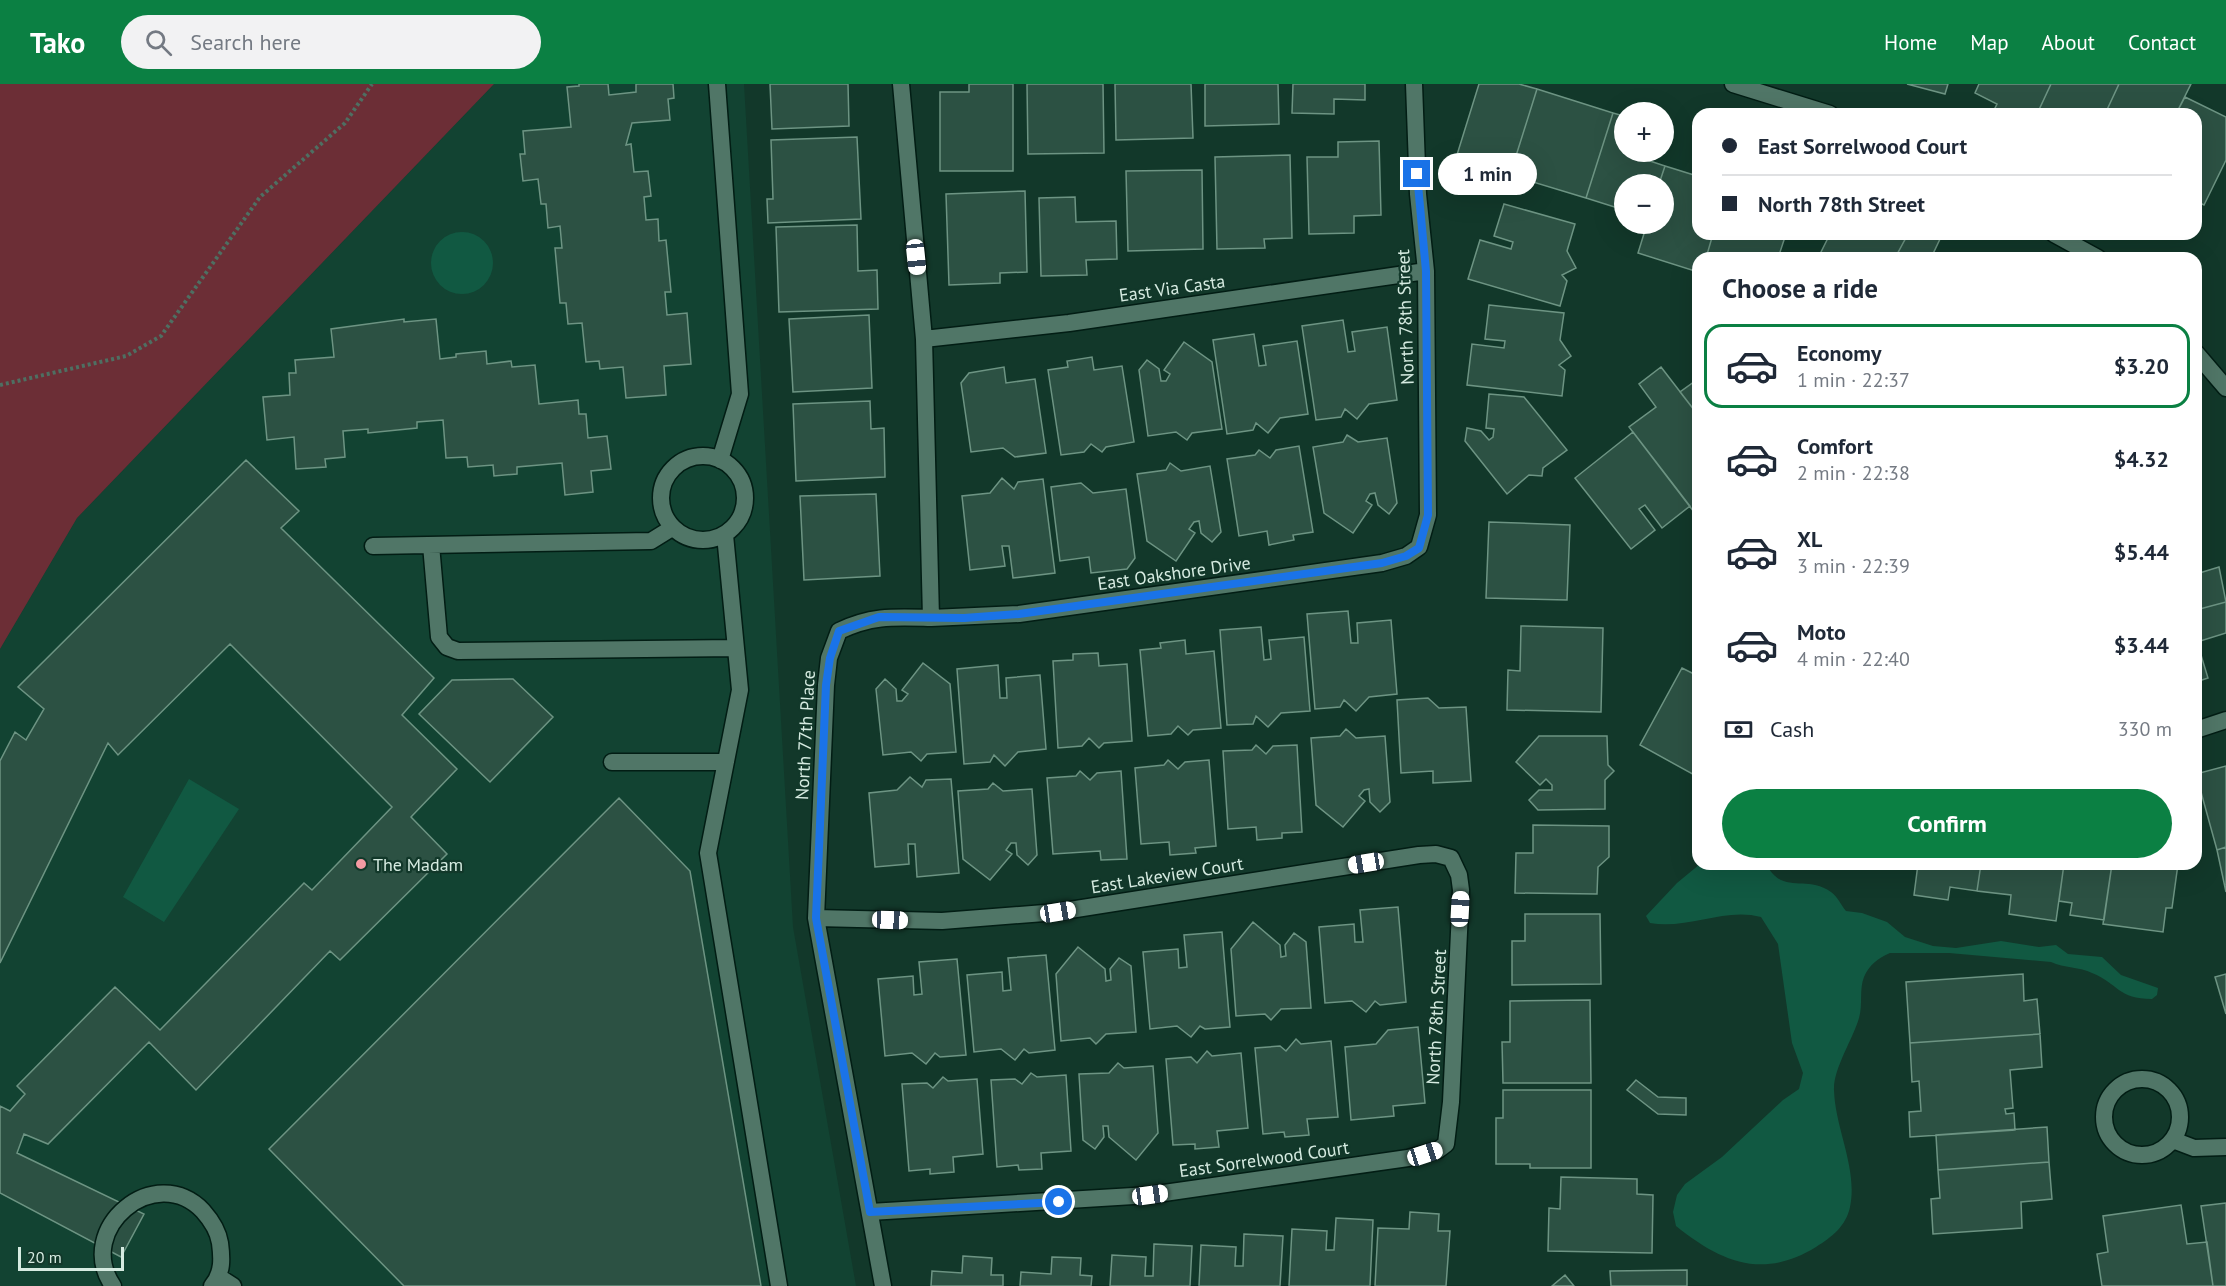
<!DOCTYPE html>
<meta charset="utf-8">
<style>
:root{--surface:#fff;--page:#f2f2f3;--text:#1f2937;--muted:#747a83;--line:#e0e1e3;--accent:#0b8043}
body{margin:0;font-family:"PT Sans",sans-serif;background:var(--page);color:var(--text);height:100vh;display:flex;flex-direction:column;font-size:22px;white-space:nowrap}
*{box-sizing:border-box;margin:0}
p{font-size:20px;color:var(--muted)}
.icon{flex:none;width:33px;height:33px;fill:none;stroke:currentColor;stroke-width:2;stroke-linecap:round;stroke-linejoin:round}
.map{position:relative;flex:1;overflow:hidden}
.drawer{position:absolute;left:1692px;top:168px;width:510px;height:618px;display:flex;flex-direction:column;background:var(--surface);border-radius:18px;box-shadow:0 6px 24px #0002}
.drawer>*{flex:none}
.top-card{position:absolute;left:1692px;top:24px;width:510px;height:132px;border-radius:18px;box-shadow:0 6px 24px #0002;display:grid;align-content:center;height:132px;padding:0 30px;background:var(--surface)}
.fabs{position:absolute;left:1614px;top:18px;display:grid;gap:12px}
.fabs a{display:grid;place-items:center;width:60px;height:60px;border-radius:50%;background:var(--surface);box-shadow:0 6px 24px #0002;font-size:30px}
.scale{position:absolute;left:18px;bottom:15px;width:106px;box-sizing:border-box;padding-left:6px;border:3px solid #d6ebe1;border-top:0;font-size:16px;line-height:21px;white-space:nowrap;color:#d6ebe1;-webkit-text-stroke:4px #12382a;paint-order:stroke}
.end{position:absolute;width:27px;height:27px;margin:-14px;border:8px solid #1a73e8;background:#fff;box-shadow:0 0 0 3px #fff}
.from{border-radius:50%}
.bubble{position:absolute;height:42px;border-radius:21px;background:var(--surface);box-shadow:0 6px 24px #0002;font-size:20px;font-weight:800;line-height:42px;text-align:center}
.car{position:absolute;width:18px;height:36px;margin:-18px -9px;border-radius:8px;box-shadow:0 0 4px 2px #0007;background:linear-gradient(#fff 24%,#345 0 40%,#fff 0 76%,#345 0 86%,#fff 0)}
.top-card b{display:flex;align-items:center;gap:21px;height:57px;font-size:22px}
.top-card b+b{border-top:2px solid var(--line)}
.top-card i{width:15px;height:15px;background:var(--text)}
ul{padding:0;list-style:none}
li{display:flex;align-items:center;gap:18px;height:84px;margin:0 12px 9px;padding:0 18px;border:3px solid transparent;border-radius:18px}
li div{flex:1}
li b{display:block;font-size:22px}
li em{font-style:normal;font-weight:800}
li.active{border-color:var(--accent)}
li>.icon{width:54px;height:54px;stroke-width:1.5}
h2{padding:0 30px;font-size:27px;line-height:72px}
.pay{display:flex;align-items:center;gap:15px;height:66px;padding:0 30px;font-size:22px}
.pay p{margin-inline-start:auto}
.primary-button{display:flex;gap:12px;margin-top:auto;padding:12px 30px}
.primary-button a{flex:1;height:69px;border-radius:36px;background:var(--accent);color:#fff;font-size:24px;font-weight:800;line-height:69px;text-align:center}
header{display:flex;align-items:center;gap:36px;box-sizing:border-box;height:84px;padding:0 30px;background:var(--accent);color:#fff}
header strong{font-size:28px}
nav{display:flex;gap:33px;margin-inline-start:auto;font-size:21px}
.search{width:420px;height:54px;background:var(--page);display:flex;align-items:center;gap:15px;box-sizing:border-box;padding:0 21px;border-radius:33px;color:var(--muted);font-size:22px}
.map>svg:first-child{display:block}
</style>
<header>
<strong>Tako</strong>
<div class="search"><svg class="icon" aria-label="search" viewBox="0 0 24 24"><circle cx="10" cy="10" r="6"/><path d="M15 15l6 6"/></svg>Search here</div>
<nav><a>Home</a><a>Map</a><a>About</a><a>Contact</a></nav>
</header>
<div class="map">
<svg width="2226" height="1202" viewBox="0 0 2226 1202">
<rect width="100%" height="100%" fill="#12382a"/>
<path fill="#124332" d="M494 0H744L793 843 856 1202H0V565L77 434Z"/>
<path fill="#6c2e36" d="M0 0H494L77 434 0 565Z"/>
<path fill="#115942" d="M431 179a31 31 0 1 1 62 0a31 31 0 1 1-62 0Z
M189 695 239 725 164 838 123 813Z
M1700 780H1766C1783 812 1805 790 1831 808 1838 813 1841 821 1846 827L1862 829 1887 838 1905 853 1933 862 1956 864 2001 857 2039 863 2056 861 2068 870 2102 873 2121 891 2158 904 2157 911 2152 915C2118 915 2119 900 2092 889 2080 883 2064 884 2051 878L1949 869H1890C1878 874 1869 881 1864 893 1859 905 1863 921 1859 934 1853 955 1833 985 1834 1006 1835 1044 1858 1085 1850 1123 1846 1142 1832 1153 1816 1163 1762 1196 1721 1178 1676 1142L1673 1128 1677 1111 1685 1100 1722 1073 1783 1016 1799 1005 1803 989 1792 959 1778 860 1761 833C1725 823 1687 846 1650 839L1646 832 1677 799Z"/>
<path fill="#2c5143" stroke="#6d9483" stroke-width="1.5" d="M579 0H608L609 11 636 8V0H673L674 14 668 15 670 36 632 39 626 61 631 60 634 88 648 87 651 112 644 113 646 136 658 135 659 157 666 156 671 208H665L667 231 687 229 691 280 664 282 666 311 626 314 623 283 600 285 599 277 586 278 582 239 568 240 566 219H560L555 164H562L560 142 548 144 546 120H541L538 95 523 97 520 70H525L523 47 571 43 567 3 579 2Z
M770 0H848L849 42 772 45Z
M969 0H1013V87H940V8H969Z
M1027 0H1103L1104 69 1028 70Z
M1115 0H1191L1193 54 1116 56Z
M1205 0H1278L1279 40 1205 42Z
M1293 0H1365V16L1334 15V30L1292 29Z
M1479 0H1519L1537 5 1510 91 1456 74Z
M1907 0H1948L1945 10Z
M1979 0H2051L2037 30H1992L1997 20 1975 9Z
M2051 0H2119L2105 30H2037Z
M2119 0H2191L2176 30H2105Z
M1537 5 1613 29 1586 114 1510 91Z
M2185 13 2226 33V76L2204 121 2196 117V30H2176Z
M1613 29 1624 32V68H1643L1641 74 1665 82 1659 100H1624V126L1586 114Z
M857 53 861 135 768 139 767 115H773L771 56Z
M1379 57 1381 131 1354 132V149L1309 150 1307 73H1338V58Z
M1290 71 1292 154 1264 155 1265 164 1217 165 1215 73Z
M1698 78V150H1713L1706 174H1698V188L1638 169 1647 140H1664V100H1659L1665 82 1694 91Z
M1202 86 1203 165 1128 167 1126 87Z
M1025 107 1027 188 1000 189V199L949 201 946 110Z
M1075 113 1076 138 1116 137 1117 175 1086 176 1087 191 1041 192 1039 114Z
M1504 120 1575 140 1567 167 1576 184 1562 191 1567 197 1560 222 1468 195 1480 156 1511 165 1513 158 1494 152Z
M857 141 858 187 877 186 878 225 779 228 776 143Z
M1713 150H1786L1778 174H1706Z
M1830 150H1908L1895 174H1818Z
M1908 150H1930L1940 155 1931 174H1895Z
M1489 221 1564 229 1560 256 1571 272 1559 281 1565 286 1562 312 1467 301 1472 260 1504 264 1505 257 1485 255Z
M869 231 872 304 793 308 789 235Z
M404 235V238L436 235 440 275 456 273V270L486 267 487 280 511 277 512 283 535 281 539 320 578 316 579 330H586L588 354 607 352 611 385 591 387 593 408 565 411 562 379 517 383V390L494 392 493 381 468 383 467 373 446 374 443 336 417 338V344L368 349V345L343 347 345 373 325 375 326 383 296 385 294 353 267 356 263 313 290 311 289 289H296L295 276 334 273 331 245Z
M1343 236 1348 268 1355 267 1352 248 1387 243 1397 316 1369 320 1357 335 1345 325 1341 333 1316 336 1302 242Z
M1254 250 1259 282 1266 281 1263 262 1297 257 1308 330 1280 334 1268 349 1256 339 1253 346 1227 350 1213 256Z
M1184 258 1212 278 1222 345 1192 349 1187 356 1176 348 1148 352 1139 286 1147 276 1159 285 1161 297H1166L1170 290 1164 286Z
M1092 273 1094 286 1122 282 1134 358 1106 363 1102 368 1091 360 1084 368 1061 371 1048 286 1068 283 1067 277Z
M1004 283 1006 299 1035 295 1046 369 1015 373 1003 364 971 368 961 299 969 289Z
M1661 283 1698 331V425L1694 428 1629 343 1656 323 1639 300Z
M1698 295V331L1680 308Z
M1489 310 1524 313 1567 366 1543 384 1542 392 1529 391 1507 410 1465 357 1467 344 1481 347 1489 356 1493 353 1494 345 1486 344Z
M870 317 871 345 884 344 885 393 796 397 793 320Z
M1633 348 1690 422 1662 444 1645 421 1639 425 1655 446 1631 465 1575 394Z
M1347 351 1358 358 1387 354 1397 419 1389 430 1378 421 1375 409 1370 410 1366 417 1372 421 1353 449 1324 429 1313 363 1343 358Z
M1299 362 1313 448 1293 451 1294 456 1269 461 1267 447 1239 452 1227 375 1255 371 1259 366 1270 374 1276 366Z
M246 376 299 427 281 444 434 594 402 631 457 685 411 733 447 770 340 876 330 867 196 1006 149 958 48 1060 24 1050 17 1069 144 1130 121 1173 0 1109V1022L10 1027 25 1010 17 1002 115 903 160 946 304 799 312 806 392 723 230 560 118 671 108 659 0 879V677L15 648 26 656 44 625 18 603Z
M1170 379 1181 387 1210 382 1221 448 1212 458 1201 449 1199 437 1194 438 1189 445 1195 449 1176 477 1147 457 1137 390 1166 386Z
M1002 394 1014 405 1018 398 1043 395 1055 489 1013 494 1009 462H1002L1005 482 970 486 962 412 990 409Z
M1081 399 1093 409 1126 405 1135 474 1127 485 1091 489 1089 473 1060 477 1051 403Z
M876 410 880 492 804 496 800 412Z
M1489 438 1570 441 1567 516 1486 514Z
M2219 483 2226 518 2196 526V490Z
M2226 518V549L2197 558 2208 594 2196 598V526Z
M1348 527 1351 559H1358L1357 539 1391 536 1397 610 1369 613 1356 627 1344 616 1340 623 1315 625 1307 530Z
M1521 542 1603 544 1601 628 1507 626 1508 586 1520 587Z
M1261 543 1264 576 1271 575 1269 556 1304 553 1310 627 1281 629 1268 643 1256 632 1253 640 1227 641 1220 546Z
M1185 556 1186 570 1214 567 1221 644 1193 646 1188 651 1178 642 1171 650 1148 652 1140 566 1161 564 1160 559Z
M1098 569 1099 582 1127 580 1132 657 1104 659 1099 664 1089 654 1082 662 1058 664 1053 577 1073 576V570Z
M923 579 950 600 956 668 927 670 921 677 911 668 883 671 876 605 885 595 896 605 897 617H902L908 610 902 606Z
M998 581 1000 614H1007L1006 594 1040 591 1046 665 1018 668 1005 682 994 671 990 678 964 680 957 585Z
M1682 584 1698 592V693L1640 661Z
M513 595 553 633 490 698 419 630 452 596Z
M1428 614 1439 624 1466 623 1471 697 1433 699V687L1401 689 1397 616Z
M1346 645 1356 654 1385 652 1390 718 1380 728 1370 718 1369 705 1364 706 1359 712 1365 717 1343 743 1316 721 1311 654 1340 652Z
M1539 652H1607L1608 681 1614 687 1605 696V725L1538 726 1529 716 1539 706H1552V701L1546 695 1540 701 1516 678Z
M1256 661 1266 670 1273 662 1297 661 1302 748 1282 749V754L1257 756 1256 743 1228 745 1223 667 1252 666Z
M1168 676 1178 685 1185 678 1209 676 1216 762 1195 764 1196 769 1170 771 1169 758 1141 760 1135 684 1164 681Z
M2226 682V763L2217 766 2196 690Z
M1080 687 1090 696 1097 689 1121 687 1127 775 1101 776 1100 767 1053 770 1047 694 1076 692Z
M910 693 922 703 926 696 951 695 959 789 917 793 915 760H908L909 780 875 783 869 709 897 706Z
M993 699 1003 707 1032 705 1037 771 1028 781 1017 771 1016 759H1011L1006 766 1012 770 990 796 963 775 958 707 988 705Z
M619 714 690 787 761 1202H404L269 1065Z
M1533 741 1609 742V773L1598 783 1597 810 1515 809 1516 769H1533Z
M2226 763V808L2217 766Z
M1918 780H1981L1977 807 1950 803 1948 816 1914 811Z
M1981 780H2064L2056 837 2009 830 2011 811 1977 807Z
M2064 780H2112L2104 836 2070 831 2072 819 2059 817Z
M2112 780H2178L2172 824H2166L2163 848 2103 840Z
M1398 823 1406 918 1380 921 1375 917 1366 928 1352 917 1325 919 1319 843 1354 840 1355 858H1363L1360 826Z
M1525 830H1600L1601 900 1512 901V857H1525Z
M1253 838 1280 861 1281 873 1286 872 1285 861 1294 849 1306 858 1311 924 1281 925 1271 936 1265 930 1236 932 1231 865Z
M1222 848 1230 943 1205 945 1200 942 1191 953 1177 942 1150 945 1143 868 1178 865 1179 884 1187 883 1184 851Z
M1078 863 1105 885 1106 897 1111 896 1110 885 1119 874 1131 882 1136 948 1106 950 1096 960 1090 954 1061 957 1056 890Z
M1046 871 1055 966 1029 969 1024 965 1015 976 1001 965 974 968 967 891 1002 888 1003 907 1011 906 1008 874Z
M957 875 966 971 940 973 935 969 926 980 912 969 885 972 878 895 913 892 914 911 922 910 919 878Z
M2023 890 2024 917 2037 915 2040 950 1910 959 1906 898Z
M2226 890V930L2215 893Z
M1590 916 1591 999H1503L1502 958H1510V917Z
M1418 943 1425 1019 1393 1022 1394 1032 1351 1036 1345 963 1376 960 1388 946Z
M2040 950 2042 983 2010 986 2013 1024 2005 1025 2006 1030 2014 1029 2015 1046 1910 1053 1909 1028 1921 1027 1919 997 1912 998 1910 959Z
M1296 955 1301 960 1331 957 1338 1033 1307 1035 1309 1051 1285 1053 1284 1048 1263 1050 1255 964 1280 962 1286 967Z
M1207 967 1212 972 1241 969 1248 1044 1217 1047 1219 1063 1195 1065V1060L1173 1061 1166 975 1191 973 1197 979Z
M1118 979 1124 984 1153 982 1158 1049 1136 1076 1109 1053 1108 1042H1103L1104 1053 1095 1065 1083 1056 1079 990 1109 989Z
M1031 989 1037 993 1066 991 1071 1067 1041 1069 1042 1085 1019 1086 1018 1081 997 1083 991 996 1015 995 1022 1000Z
M943 993 948 997 977 995 983 1070 953 1073 954 1088 930 1090V1085L909 1087 902 1000 927 999 933 1004Z
M1636 996 1658 1013 1686 1014V1031L1658 1030 1627 1006Z
M1503 1006H1591V1084H1530V1080H1496V1034H1503Z
M2047 1043 2049 1078 1938 1086 1936 1051Z
M2049 1078 2052 1115 2021 1118 2022 1144 1933 1150 1931 1115 1940 1114 1938 1086Z
M1561 1093 1637 1095V1110L1653 1111 1652 1169 1548 1167 1549 1124 1560 1125Z
M2226 1119V1202H2213L2201 1122Z
M2181 1121 2187 1160 2207 1158 2213 1202H2102L2097 1170 2108 1168 2103 1132Z
M1410 1128 1439 1130 1438 1147H1450L1446 1202H1375L1378 1144 1409 1145Z
M1336 1134 1373 1136 1370 1202H1289L1292 1145 1327 1147 1326 1166H1334Z
M1244 1150 1283 1152 1280 1202H1199L1201 1161 1236 1163 1235 1182H1243Z
M1154 1160 1192 1162 1190 1202H1110L1112 1171 1146 1173 1145 1192H1153Z
M963 1172 992 1174 991 1191H1003V1202H931L932 1187 962 1189Z
M1052 1173 1081 1174 1080 1191 1092 1192 1091 1202H1020L1021 1188 1051 1190Z
M1687 1186V1202H1611L1610 1187Z
M1565 1191 1574 1202H1552Z"/>
<g fill="none" stroke-linecap="round" stroke-linejoin="round">
<g stroke="#021d14" stroke-width="19">
<path id="service" d="M717 0 740 310 720 376
M661 414a42 42 0 1 1 84 0a42 42 0 1 1-84 0Z
M725 451 740 606 708 769 779 1202
M431 461 439 553 447 563 458 567 736 564
M373 462 651 457 672 444
M612 678H726
M219 1193 233 1202
M113 1202C74 1145 155 1077 203 1127 211 1136 218 1146 220 1159 222 1174 223 1189 212 1202"/>
</g>
<g stroke="#021d14" stroke-width="19">
<path id="minor" d="M1733 0 1830 30
M2054 150 2098 174
M924 255 1069 239 1426 187
M2196 269 2226 304
M931 534 1019 530 1382 479 1406 472 1419 463 1428 431 1426 187 1418 110 1414 0
M2196 646 2226 636
M816 834 942 837 1057 828 1419 771 1436 770 1451 774 1459 791 1461 806 1451 1018 1446 1060 1438 1066 1408 1074 1150 1111 870 1128
M2104 1033a38 38 0 1 1 76 0a38 38 0 1 1-76 0Z
M2173 1056 2194 1064 2226 1063
M883 1202 816 834 826 601 829 574 839 547C872 531 895 533 931 534L924 255 901 0"/>
</g>
<path stroke="#4e6f62" stroke-width="4" stroke-dasharray="3 3" stroke-linecap="butt" d="M0 301 126 272 161 252 260 113 345 39 372 0"/>
<use href="#service" stroke="#507667" stroke-width="16"/>
<use href="#minor" stroke="#507667" stroke-width="16"/>
</g>
<g fill="none" stroke-linecap="round" stroke-linejoin="round">
<path stroke="#1a73e8" stroke-width="8" d="M1059 1118 870 1128 816 834 826 601 830 574 839 547 879 533 964 534 1019 530 1382 479 1406 472 1419 464 1428 431 1426 187 1417 90"/>
</g>
<circle fill="#f49aa3" stroke="#12382a" stroke-width="2" cx="361" cy="780" r="6"/>
<g text-anchor="middle" dominant-baseline="central" stroke-width="4.5" stroke-linejoin="round" paint-order="stroke">
<g font-size="18" fill="#d6ebe1" stroke="#12382a">
<text transform="translate(1172 204) rotate(-8)">East Via Casta</text>
<text transform="translate(1405 233) rotate(-92)">North 78th Street</text>
<text transform="translate(1174 489) rotate(-8)">East Oakshore Drive</text>
<text transform="translate(805 651) rotate(-87)">North 77th Place</text>
<text transform="translate(1167 791) rotate(-9)">East Lakeview Court</text>
<text transform="translate(1436 933) rotate(-87)">North 78th Street</text>
<text transform="translate(1264 1075) rotate(-8)">East Sorrelwood Court</text>
</g>
<g font-size="18" fill="#d6ebe1" stroke="#12382a" text-anchor="start">
<text x="373" y="780">The Madam</text>
</g>
</g>
</svg>
<div class="fabs">
<a>+</a>
<a>−</a>
</div>
<div class="scale">20 m</div>
<i class="end from" style="left:1059px;top:1118px"></i>
<i class="end" style="left:1417px;top:90px"></i>
<div class="bubble" style="left:1438px;top:69px;width:99px">1 min</div>
<i class="car" style="left:916px;top:173px;rotate:174deg"></i>
<i class="car" style="left:1366px;top:779px;rotate:261deg"></i>
<i class="car" style="left:1460px;top:825px;rotate:3deg"></i>
<i class="car" style="left:1058px;top:828px;rotate:81deg"></i>
<i class="car" style="left:890px;top:836px;rotate:92deg"></i>
<i class="car" style="left:1425px;top:1070px;rotate:72deg"></i>
<i class="car" style="left:1150px;top:1111px;rotate:82deg"></i>
<div class="top-card">
<b><i class="from"></i>East Sorrelwood Court</b>
<b><i></i>North 78th Street</b>
</div>
<section class="drawer">
<h2>Choose a ride</h2>
<ul>
<li class="active"><svg class="icon" aria-label="car" viewBox="0 0 24 24"><path d="M5 17H2v-5l4-1 3-4h7l3 4 3 1v5h-3M9 17h6M6 11h13"/><circle cx="7" cy="17" r="2"/><circle cx="17" cy="17" r="2"/></svg><div><b>Economy</b><p>1 min · 22:37</p></div><em>$3.20</em></li>
<li><svg class="icon" aria-label="car" viewBox="0 0 24 24"><path d="M5 17H2v-5l4-1 3-4h7l3 4 3 1v5h-3M9 17h6M6 11h13"/><circle cx="7" cy="17" r="2"/><circle cx="17" cy="17" r="2"/></svg><div><b>Comfort</b><p>2 min · 22:38</p></div><em>$4.32</em></li>
<li><svg class="icon" aria-label="car" viewBox="0 0 24 24"><path d="M5 17H2v-5l4-1 3-4h7l3 4 3 1v5h-3M9 17h6M6 11h13"/><circle cx="7" cy="17" r="2"/><circle cx="17" cy="17" r="2"/></svg><div><b>XL</b><p>3 min · 22:39</p></div><em>$5.44</em></li>
<li><svg class="icon" aria-label="car" viewBox="0 0 24 24"><path d="M5 17H2v-5l4-1 3-4h7l3 4 3 1v5h-3M9 17h6M6 11h13"/><circle cx="7" cy="17" r="2"/><circle cx="17" cy="17" r="2"/></svg><div><b>Moto</b><p>4 min · 22:40</p></div><em>$3.44</em></li>
</ul>
<div class="pay"><svg class="icon" aria-label="cash" viewBox="0 0 24 24"><path d="M3 7h18v10H3z"/><circle cx="12" cy="12" r="2"/></svg>Cash<p>330 m</p></div>
<div class="primary-button"><a>Confirm</a></div>
</section>
</div>
